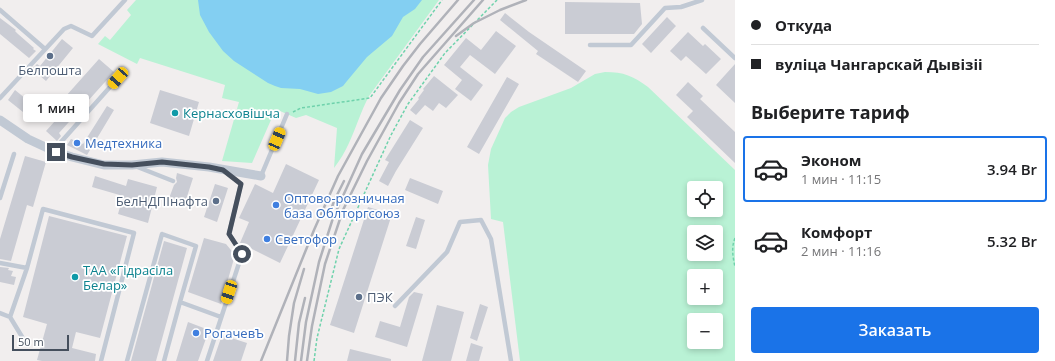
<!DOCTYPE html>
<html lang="ru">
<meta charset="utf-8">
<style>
:root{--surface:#fff;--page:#f6f6f6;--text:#202124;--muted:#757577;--line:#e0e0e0;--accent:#1a73e8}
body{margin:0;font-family:"Open Sans",sans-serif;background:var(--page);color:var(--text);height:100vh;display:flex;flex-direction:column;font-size:15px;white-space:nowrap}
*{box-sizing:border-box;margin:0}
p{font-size:13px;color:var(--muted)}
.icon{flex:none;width:22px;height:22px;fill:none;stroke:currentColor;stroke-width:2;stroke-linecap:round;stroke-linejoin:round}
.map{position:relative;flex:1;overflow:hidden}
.side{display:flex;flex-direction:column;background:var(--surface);width:320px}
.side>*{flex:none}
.banner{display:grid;align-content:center;height:88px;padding:0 16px;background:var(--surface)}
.buttons{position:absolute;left:687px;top:181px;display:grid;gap:8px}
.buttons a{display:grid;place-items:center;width:36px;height:36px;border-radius:4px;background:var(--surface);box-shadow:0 2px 6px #0003;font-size:20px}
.scale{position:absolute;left:12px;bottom:10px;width:57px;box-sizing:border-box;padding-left:4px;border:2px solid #454f5d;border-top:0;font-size:11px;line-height:14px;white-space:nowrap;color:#454f5d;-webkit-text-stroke:3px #fff;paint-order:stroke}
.end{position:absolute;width:18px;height:18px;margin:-9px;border:5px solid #454f5d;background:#fff;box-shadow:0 0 0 2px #fff}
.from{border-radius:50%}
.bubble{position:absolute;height:28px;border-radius:4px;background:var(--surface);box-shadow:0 2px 6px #0003;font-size:13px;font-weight:600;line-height:28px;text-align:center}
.car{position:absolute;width:12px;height:24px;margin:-12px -6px;border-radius:5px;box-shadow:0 0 3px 1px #0007;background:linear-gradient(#f5c518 24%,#345 0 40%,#f5c518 0 76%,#345 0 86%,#f5c518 0)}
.banner b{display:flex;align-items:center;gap:14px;height:38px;font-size:15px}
.banner b+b{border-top:1px solid var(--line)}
.banner i{width:10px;height:10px;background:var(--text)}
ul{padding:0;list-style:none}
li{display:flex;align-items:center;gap:12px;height:66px;margin:0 8px 6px;padding:0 8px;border:2px solid transparent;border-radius:4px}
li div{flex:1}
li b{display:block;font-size:15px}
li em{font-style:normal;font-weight:600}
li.active{border-color:var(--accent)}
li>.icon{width:36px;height:36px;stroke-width:1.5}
h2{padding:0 16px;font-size:18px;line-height:48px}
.cta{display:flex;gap:8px;margin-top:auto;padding:8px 16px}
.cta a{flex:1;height:46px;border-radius:4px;background:var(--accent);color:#fff;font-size:16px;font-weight:600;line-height:46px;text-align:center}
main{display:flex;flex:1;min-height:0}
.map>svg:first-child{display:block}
</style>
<main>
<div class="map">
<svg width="735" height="361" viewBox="0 0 735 361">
<rect width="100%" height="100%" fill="#f1eeee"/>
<path fill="#b9f2d5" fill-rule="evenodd" d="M136 0H439L369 96C361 111 356 128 349 143 345 152 340 160 334 168L337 128 306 115 296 118 280 111 279 114 274 113 252 163 222 161 239 102 222 98 225 85 140 58 137 64 98 44 105 36 110 40 131 15 127 10Z
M605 72C624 72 633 76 648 87L735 170V361H520L503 222 491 219 488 165 491 149 505 118 511 112 519 107 571 88 595 74ZM694 188H716V210H694ZM694 232H716V254H694ZM694 276H716V298H694ZM694 320H716V342H694Z"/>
<path fill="#83cff2" d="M198 0H422L415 9 403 17 392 36 367 57 347 81 343 86 331 92 318 94 300 89 281 88 275 86 268 83 234 61 223 51 209 32 200 15Z"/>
<path fill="#caccd4" d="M565 2 640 3 642 24 634 34H565Z
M505 13 529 32 586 71 578 82 536 54 538 51 500 20Z
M667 17 676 26 651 53 642 44Z
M0 18 16 30 15 31 18 34 34 48 33 49 36 51 29 58 0 34Z
M496 31 516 46 495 74 470 55 460 67 483 85 471 101 455 89 462 80 444 65 466 38 481 50Z
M688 32 703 46 705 44 721 59 706 74 686 56 681 61 670 51Z
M62 39 73 48 46 81 32 69 37 64 40 66Z
M99 59 114 72 59 133 61 136 57 141 46 131 55 121 49 115Z
M735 64V103L716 85Z
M434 76 458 95 446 108 439 103 433 111 425 105 416 115 410 110 419 99 418 98 424 90 423 89Z
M507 77 519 84 479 154 467 147Z
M688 82 703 96 700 99 735 132V163L687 117 693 111 676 95Z
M15 90 31 103 23 112 8 100Z
M160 90 199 102 189 136 150 123Z
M107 106 114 110 87 155 67 145 71 139 83 144Z
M410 120 423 128 396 171 388 186 379 181 389 162 385 160Z
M25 156 46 162 33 207 27 205 11 261 0 259V239Z
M286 164 319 180 280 263 240 243 249 222 239 218 255 184 273 193Z
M177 173 193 178 184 206 168 201 174 185 177 182 176 178Z
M95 176 126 186 128 179 157 187 148 223 118 214 123 196 92 187Z
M410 178 443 191 438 204 405 190Z
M215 184 228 188 217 222 204 217Z
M368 207 392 214 354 333 330 325Z
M49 216 127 236 100 338 76 332 72 348 96 354 95 361H42L37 360 47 324 23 317Z
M416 217 425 220 416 249 406 246Z
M204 238 226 244 235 255 221 304 188 292Z
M164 241 187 248 156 361H131Z
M0 267 9 268 8 270 13 271 11 276 16 277 14 285 0 282Z
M414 292 423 294 407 347 375 337 380 321 400 327 409 297Z
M480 304 488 307 477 341 470 338Z
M437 305 464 312 451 361H422Z
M188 322 209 330 198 361H176Z
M222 335 247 343 241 361H213Z
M471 343 483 347 479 361H466Z
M350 349 391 359V361H347Z"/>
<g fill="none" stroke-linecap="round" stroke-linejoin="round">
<path stroke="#6fd2ac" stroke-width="1.5" stroke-dasharray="3 2" stroke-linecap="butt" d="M293 112 301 108 370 98 442 0
M735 238C731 248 733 257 735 267
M314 361 317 338 339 249 391 135 408 104 445 53 497 0"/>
<path stroke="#c1c9d4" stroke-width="4.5" d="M0 10 45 49
M703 28 735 58
M590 45H631L665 8 681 7 702 0
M0 98 64 29 71 26 92 36 125 0
M56 152 61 142 118 78
M135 166 173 181
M261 176 287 114
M0 198 14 154
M0 263 27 268 43 209 134 233 101 361
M395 306 447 252 460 222 481 220 491 239 511 361
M0 313 10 317 27 345
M10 317 27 268
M127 361 162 234 196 246 180 302
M164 361 180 302 221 317
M207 361 242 254 229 234 241 184 226 172"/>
<path stroke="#c1c9d4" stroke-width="9" d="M0 120 28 139 56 152 72 157 104 165H132L162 162 209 167 261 176"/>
<path stroke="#b0b2b9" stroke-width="2.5" d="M456 36 474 23 500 10 526 0
M330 212 335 199 344 181
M261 361 314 230 338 176 381 98 403 66 420 44 458 0
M287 361 289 336 294 303 304 269
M295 361 299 323 305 298
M301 361 306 322 319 262 333 218 362 154 400 90 423 57 474 0
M307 361 312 326 325 264 343 210 367 161 399 103 418 74 483 0"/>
</g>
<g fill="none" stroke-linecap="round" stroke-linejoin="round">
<path stroke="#454f5d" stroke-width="5" d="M56 152 72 157 104 164 132 165 162 162 209 167 223 170 241 184 229 234 242 254"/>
</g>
<g fill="#5c6f8a" stroke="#fff" stroke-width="1.5">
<circle cx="50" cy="56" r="4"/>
<circle cx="216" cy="201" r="4"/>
<circle cx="359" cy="297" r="4"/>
</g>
<g fill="#0f9aa8" stroke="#fff" stroke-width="1.5">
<circle cx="175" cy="113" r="4"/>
<circle cx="75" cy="277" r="4"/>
</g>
<g fill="#3f7fe0" stroke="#fff" stroke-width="1.5">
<circle cx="77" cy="143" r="4"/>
<circle cx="276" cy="205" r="4"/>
<circle cx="267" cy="239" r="4"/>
<circle cx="196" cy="333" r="4"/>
</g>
<g text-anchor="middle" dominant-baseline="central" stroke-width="3.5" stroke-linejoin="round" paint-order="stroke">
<g font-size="13" fill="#4e5e75" stroke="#fff">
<text x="50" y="70">Белпошта</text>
<text x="208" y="201" text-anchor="end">БелНДПІнафта</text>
<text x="367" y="297" text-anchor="start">ПЭК</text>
</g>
<g font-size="13" fill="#0d838f" stroke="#fff" text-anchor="start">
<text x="183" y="113">Кернасховішча</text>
<text x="83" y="270">ТАА «Гідрасіла<tspan x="83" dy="15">Белар»</tspan></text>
</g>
<g font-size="13" fill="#366cbe" stroke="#fff" text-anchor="start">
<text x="85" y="143">Медтехника</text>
<text x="284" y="198">Оптово-розничная<tspan x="284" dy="15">база Облторгсоюз</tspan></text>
<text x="275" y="239">Светофор</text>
<text x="204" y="333">РогачевЪ</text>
</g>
</g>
</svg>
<div class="buttons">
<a><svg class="icon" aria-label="locate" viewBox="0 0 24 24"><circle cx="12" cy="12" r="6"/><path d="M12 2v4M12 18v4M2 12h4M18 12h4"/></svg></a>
<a><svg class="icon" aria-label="layers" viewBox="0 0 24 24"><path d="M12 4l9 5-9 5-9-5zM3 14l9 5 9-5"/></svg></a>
<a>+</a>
<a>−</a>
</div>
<div class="scale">50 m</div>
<i class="end from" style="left:242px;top:254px"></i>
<i class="end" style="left:56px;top:152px"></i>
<div class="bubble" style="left:23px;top:94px;width:66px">1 мин</div>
<i class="car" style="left:118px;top:78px;rotate:221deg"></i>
<i class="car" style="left:277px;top:139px;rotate:23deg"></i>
<i class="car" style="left:229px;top:292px;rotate:198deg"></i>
</div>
<section class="side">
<div class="banner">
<b><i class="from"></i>Откуда</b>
<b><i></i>вуліца Чангарскай Дывізіі</b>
</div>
<h2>Выберите тариф</h2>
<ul>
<li class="active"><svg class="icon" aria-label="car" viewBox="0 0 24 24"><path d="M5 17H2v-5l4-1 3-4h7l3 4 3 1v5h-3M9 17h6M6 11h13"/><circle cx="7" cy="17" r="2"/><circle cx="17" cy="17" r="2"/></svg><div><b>Эконом</b><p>1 мин · 11:15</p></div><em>3.94 Br</em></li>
<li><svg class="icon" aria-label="car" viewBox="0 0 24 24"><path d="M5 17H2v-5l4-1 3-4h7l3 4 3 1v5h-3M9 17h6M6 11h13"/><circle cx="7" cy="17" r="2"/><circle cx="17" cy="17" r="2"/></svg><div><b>Комфорт</b><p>2 мин · 11:16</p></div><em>5.32 Br</em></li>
</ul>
<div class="cta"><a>Заказать</a></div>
</section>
</main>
